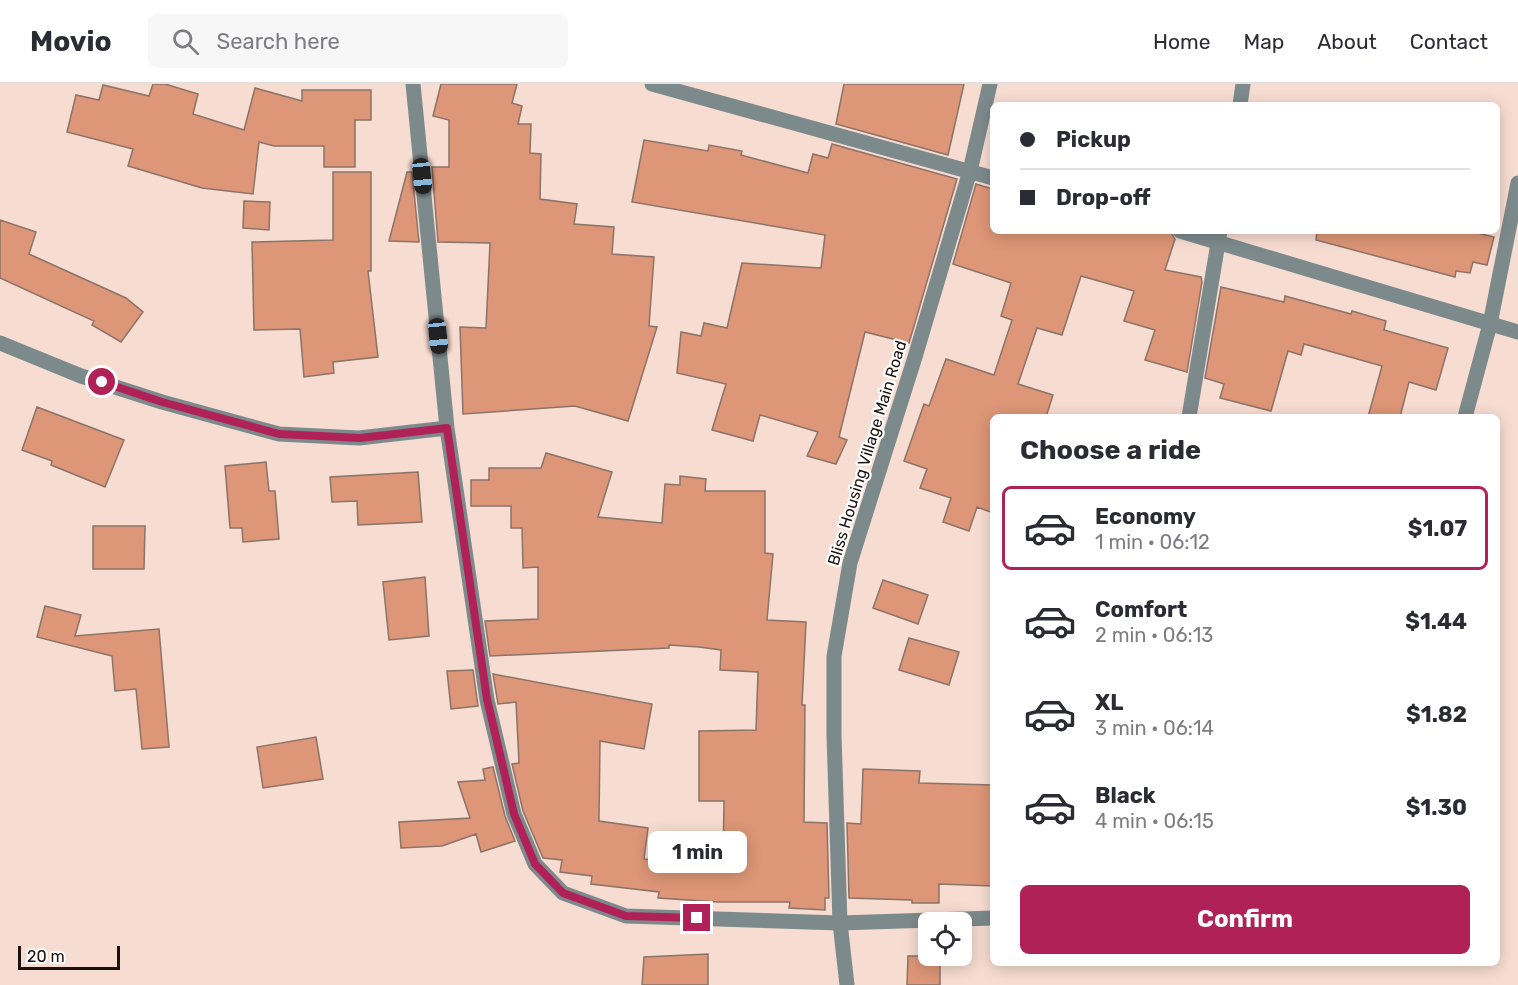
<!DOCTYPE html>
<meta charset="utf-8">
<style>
:root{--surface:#fff;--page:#f7f7f7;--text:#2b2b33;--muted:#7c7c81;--line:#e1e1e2;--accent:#b02157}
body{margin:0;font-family:Rubik,sans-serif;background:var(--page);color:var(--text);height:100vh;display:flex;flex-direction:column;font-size:22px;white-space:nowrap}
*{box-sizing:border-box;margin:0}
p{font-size:20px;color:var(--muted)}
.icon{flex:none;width:33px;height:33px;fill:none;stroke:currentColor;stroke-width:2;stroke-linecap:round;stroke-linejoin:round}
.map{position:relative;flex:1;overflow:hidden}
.sheet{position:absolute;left:990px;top:330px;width:510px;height:552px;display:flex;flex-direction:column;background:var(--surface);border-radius:9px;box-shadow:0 3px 15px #0003}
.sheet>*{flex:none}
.hud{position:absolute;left:990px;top:18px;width:510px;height:132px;border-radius:9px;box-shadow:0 3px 15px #0003;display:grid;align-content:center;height:132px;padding:0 30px;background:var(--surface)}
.controls{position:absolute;left:918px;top:828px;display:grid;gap:12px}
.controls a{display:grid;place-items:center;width:54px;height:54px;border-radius:9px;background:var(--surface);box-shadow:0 3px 15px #0003;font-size:30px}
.scale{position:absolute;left:18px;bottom:15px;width:102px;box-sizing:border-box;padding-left:6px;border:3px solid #1b120e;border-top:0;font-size:16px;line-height:21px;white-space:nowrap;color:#1b120e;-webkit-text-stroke:4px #fff;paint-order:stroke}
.end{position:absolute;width:27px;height:27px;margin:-14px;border:8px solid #b02157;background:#fff;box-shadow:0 0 0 3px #fff}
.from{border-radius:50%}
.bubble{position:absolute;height:42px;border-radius:9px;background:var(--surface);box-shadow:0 3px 15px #0003;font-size:20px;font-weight:700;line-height:42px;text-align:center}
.car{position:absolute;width:18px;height:36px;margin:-18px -9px;border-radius:8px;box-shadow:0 0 4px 2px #0007;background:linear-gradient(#222 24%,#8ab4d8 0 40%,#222 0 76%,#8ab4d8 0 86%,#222 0)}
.hud b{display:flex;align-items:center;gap:21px;height:57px;font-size:22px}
.hud b+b{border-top:2px solid var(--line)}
.hud i{width:15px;height:15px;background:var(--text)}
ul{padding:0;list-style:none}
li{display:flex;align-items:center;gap:18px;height:84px;margin:0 12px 9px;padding:0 18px;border:3px solid transparent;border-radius:9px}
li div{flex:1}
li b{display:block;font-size:22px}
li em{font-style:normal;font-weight:700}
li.selected{border-color:var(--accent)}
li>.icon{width:54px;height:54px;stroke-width:1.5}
h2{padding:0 30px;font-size:27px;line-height:72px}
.button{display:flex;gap:12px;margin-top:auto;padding:12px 30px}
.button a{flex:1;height:69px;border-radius:9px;background:var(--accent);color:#fff;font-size:24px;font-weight:700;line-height:69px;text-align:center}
header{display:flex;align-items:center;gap:36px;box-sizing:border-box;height:84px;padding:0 30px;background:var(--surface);border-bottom:2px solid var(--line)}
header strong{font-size:28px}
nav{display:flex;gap:33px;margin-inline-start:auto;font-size:21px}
.search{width:420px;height:54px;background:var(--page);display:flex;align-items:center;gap:15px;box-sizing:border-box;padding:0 21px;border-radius:9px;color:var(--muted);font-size:22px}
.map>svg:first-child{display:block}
</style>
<header>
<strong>Movio</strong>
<div class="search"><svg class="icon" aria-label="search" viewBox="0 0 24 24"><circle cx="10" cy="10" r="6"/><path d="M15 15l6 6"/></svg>Search here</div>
<nav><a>Home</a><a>Map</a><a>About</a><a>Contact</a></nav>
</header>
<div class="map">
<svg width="1518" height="901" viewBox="0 0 1518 901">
<rect width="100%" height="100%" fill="#f7dcd1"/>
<path fill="#dd9677" stroke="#8b7369" stroke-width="1.5" d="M153 0H165L198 10 193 30 244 46 255 4 302 17V6H371V36H355V83H324V62H274L259 58 253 110 202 104 128 82 133 65 67 48 76 11 99 16 103 1 149 12Z
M441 0H517L512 19 522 22 518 40H531L530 69 541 70 540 115 577 120 574 140 614 143 612 170 654 173 649 242 657 243 628 337 575 322 463 330 460 243 486 244 490 159 438 158 432 83H449V36L433 32Z
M844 0H964L948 71 836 40Z
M644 56 708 67 709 61 742 67 741 71 808 89 813 70 828 74 832 60 957 95 909 259 865 248 839 353 847 356 836 380 807 372 818 348 760 331 753 357 712 346 726 300 677 289 681 248 701 252 704 239 727 244 742 179 821 184 825 151 632 118Z
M333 88H371V187H368L378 273 333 278 334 289 304 293 300 245 254 246 252 158 333 156Z
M407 88H412L419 158 389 157Z
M976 100 993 105V147H1170L1175 155 1165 186 1201 193 1202 198 1187 288 1145 276 1155 246 1124 237 1134 207 1081 192 1062 251 1037 244 1018 300 1053 311 1046 333H993V429L977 423 969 447 943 438 951 414 920 404 927 385 904 377 924 320 929 322 946 275 994 291 1012 236 1001 232 1011 199 953 180Z
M244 117 270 118 269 146 243 144Z
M0 136 36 148 29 170 126 214 143 228 121 258 92 241 94 237 0 194Z
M1317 147H1469L1494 153 1487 181 1473 178 1470 189 1456 187 1455 193 1316 156Z
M1221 203 1284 218 1285 212 1351 230 1352 227 1386 237 1384 246 1448 264 1436 306 1409 298 1400 333H1368L1382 282 1304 260 1301 271 1288 267 1271 327 1220 314 1224 300 1205 294Z
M37 323 124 356 105 403 51 381 52 377 22 366Z
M546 369 612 388 598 433 662 439 665 400 680 401V392L706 395 705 407H765V469L773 470 767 536 806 538 802 621H805L804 738 827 739 829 814H825V826L789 824 790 818H718L658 814 659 808 591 800 592 792 560 788 562 776 543 774 523 727 512 680 519 679 516 618 498 620 493 590 652 620 644 665 600 657 599 737 648 744 644 775 723 780 724 717H699V647L756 646 758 588 720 586 721 566 699 563 669 561V564L490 572 485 537 538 535V483L523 484 522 444H511V422H471V396H489V384H541Z
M266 378 269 407H275L279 455 243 458 242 444H230L225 382Z
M418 388 422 438 358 441 357 417 332 418 330 393Z
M93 442H145L144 485H93Z
M425 493 429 552 389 556 383 498Z
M883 496 928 511 918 540 873 524Z
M45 522 81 531 75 552 159 545 169 663 142 665 136 605 115 607 112 572 37 553Z
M909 554 959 568 949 601 899 586Z
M473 586 478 622 451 625 447 587Z
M316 653 323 695 263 704 257 663Z
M493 683 505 732 515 757 481 768 476 750 442 762 401 764 399 738 470 734 458 698 485 696 483 685Z
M863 685 920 687 919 699 993 701V802L939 800V819H912V816L849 814 847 739 861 740Z
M708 870V901H642L644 873Z
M908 872H940V901H907Z"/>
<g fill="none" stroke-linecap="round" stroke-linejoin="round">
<path stroke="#7d8a8c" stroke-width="15" d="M413 0 447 344 487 616 514 730 535 780 563 809 626 832 840 839 993 834
M652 0 993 94
M1240 21 1243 0
M1180 147 1518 248
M0 259 81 292 162 318 279 350 359 354 447 344
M1189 333 1220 147
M1465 333 1490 240 1518 99"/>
<path stroke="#7d8a8c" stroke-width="15" d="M847 901 840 839 834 651V572L850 479 915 273 970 87 990 0"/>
</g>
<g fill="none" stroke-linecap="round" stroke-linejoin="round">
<path stroke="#b02157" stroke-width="8" d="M102 298 162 318 279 350 360 354 447 344 487 615 514 730 535 780 563 809 626 832 697 834"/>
</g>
<g text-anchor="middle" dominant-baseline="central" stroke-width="4.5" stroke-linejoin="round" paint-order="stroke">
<g font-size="16" fill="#1b120e" stroke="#fff">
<text transform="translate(867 369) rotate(-73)">Bliss Housing Village Main Road</text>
</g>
</g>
</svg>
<div class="controls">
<a><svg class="icon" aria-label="locate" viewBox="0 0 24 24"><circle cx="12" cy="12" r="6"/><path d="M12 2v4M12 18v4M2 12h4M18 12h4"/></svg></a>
</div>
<div class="scale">20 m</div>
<i class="end from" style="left:102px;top:298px"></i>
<i class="end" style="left:697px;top:834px"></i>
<div class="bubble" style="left:648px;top:747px;width:99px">1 min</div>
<i class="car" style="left:422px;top:92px;rotate:174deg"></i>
<i class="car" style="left:438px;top:252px;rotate:174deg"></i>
<div class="hud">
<b><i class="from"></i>Pickup</b>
<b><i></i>Drop-off</b>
</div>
<section class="sheet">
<h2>Choose a ride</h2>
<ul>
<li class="selected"><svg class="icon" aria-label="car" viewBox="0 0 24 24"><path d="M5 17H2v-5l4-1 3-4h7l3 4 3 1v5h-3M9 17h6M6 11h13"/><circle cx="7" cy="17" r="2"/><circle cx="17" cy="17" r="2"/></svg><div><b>Economy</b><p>1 min · 06:12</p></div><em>$1.07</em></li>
<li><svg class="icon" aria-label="car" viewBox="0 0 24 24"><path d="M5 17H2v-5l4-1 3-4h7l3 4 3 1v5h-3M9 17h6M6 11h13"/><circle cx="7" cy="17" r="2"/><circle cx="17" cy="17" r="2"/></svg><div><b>Comfort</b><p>2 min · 06:13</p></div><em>$1.44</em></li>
<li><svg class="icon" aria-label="car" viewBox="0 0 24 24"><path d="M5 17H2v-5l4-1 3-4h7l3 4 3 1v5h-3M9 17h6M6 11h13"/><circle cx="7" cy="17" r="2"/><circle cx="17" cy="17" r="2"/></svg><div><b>XL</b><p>3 min · 06:14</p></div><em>$1.82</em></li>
<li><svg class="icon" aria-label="car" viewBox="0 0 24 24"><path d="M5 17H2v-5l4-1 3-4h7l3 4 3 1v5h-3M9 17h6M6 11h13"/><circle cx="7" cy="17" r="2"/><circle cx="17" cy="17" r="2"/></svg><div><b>Black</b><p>4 min · 06:15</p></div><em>$1.30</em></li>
</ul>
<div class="button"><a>Confirm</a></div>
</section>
</div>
